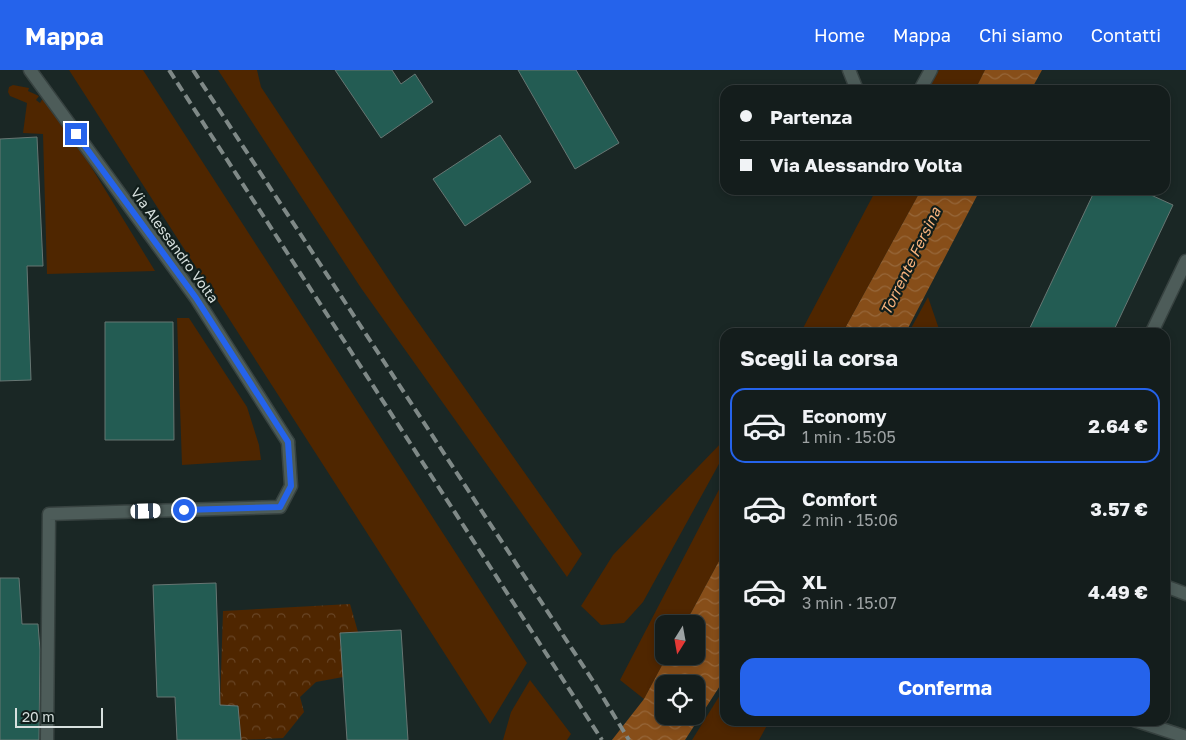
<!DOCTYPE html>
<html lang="it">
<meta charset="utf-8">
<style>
:root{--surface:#141d1c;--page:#1d2625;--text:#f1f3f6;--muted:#9da2a3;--line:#333b3b;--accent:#2563eb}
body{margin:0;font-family:"Golos Text",sans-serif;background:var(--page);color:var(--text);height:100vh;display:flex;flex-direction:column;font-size:19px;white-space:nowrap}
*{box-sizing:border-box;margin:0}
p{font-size:16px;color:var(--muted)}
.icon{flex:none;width:28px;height:28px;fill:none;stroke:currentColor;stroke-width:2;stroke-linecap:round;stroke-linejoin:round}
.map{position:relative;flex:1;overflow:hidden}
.side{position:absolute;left:720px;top:258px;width:450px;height:398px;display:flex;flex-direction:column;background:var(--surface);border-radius:15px;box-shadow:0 2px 8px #0003,0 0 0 1px var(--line)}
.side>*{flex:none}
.top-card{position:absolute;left:720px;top:15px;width:450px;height:110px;border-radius:15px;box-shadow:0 2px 8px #0003,0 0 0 1px var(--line);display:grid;align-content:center;height:110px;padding:0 20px;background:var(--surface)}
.needle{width:32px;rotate:191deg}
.tools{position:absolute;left:655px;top:545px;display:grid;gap:10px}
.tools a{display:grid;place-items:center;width:50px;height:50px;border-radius:10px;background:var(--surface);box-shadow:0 2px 8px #0003,0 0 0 1px var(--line);font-size:25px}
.scale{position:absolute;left:15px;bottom:12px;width:88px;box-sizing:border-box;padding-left:5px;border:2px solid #d7e0de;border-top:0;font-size:14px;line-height:18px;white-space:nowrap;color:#d7e0de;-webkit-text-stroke:4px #111e1b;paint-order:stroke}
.end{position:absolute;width:22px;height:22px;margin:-11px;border:6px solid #2563eb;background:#fff;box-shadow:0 0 0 2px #fff}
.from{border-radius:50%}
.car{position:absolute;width:15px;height:30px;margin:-15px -8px;border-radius:6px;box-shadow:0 0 4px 1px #0007;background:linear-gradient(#fff 24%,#345 0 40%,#fff 0 76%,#345 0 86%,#fff 0)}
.top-card b{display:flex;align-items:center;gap:18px;height:48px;font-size:19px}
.top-card b+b{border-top:1px solid var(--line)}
.top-card i{width:12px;height:12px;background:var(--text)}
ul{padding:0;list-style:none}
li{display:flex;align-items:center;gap:15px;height:75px;margin:0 10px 8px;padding:0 10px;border:2px solid transparent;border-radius:15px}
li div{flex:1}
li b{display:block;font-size:19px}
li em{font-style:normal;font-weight:700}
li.active{border-color:var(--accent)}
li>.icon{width:45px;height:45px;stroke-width:1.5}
h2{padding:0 20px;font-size:22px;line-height:60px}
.action{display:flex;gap:10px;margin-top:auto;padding:10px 20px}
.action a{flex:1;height:58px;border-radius:15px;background:var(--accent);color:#fff;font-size:20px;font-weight:700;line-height:58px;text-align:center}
header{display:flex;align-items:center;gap:30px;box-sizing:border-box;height:70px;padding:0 25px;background:var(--accent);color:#fff}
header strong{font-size:24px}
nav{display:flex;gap:28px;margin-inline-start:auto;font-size:18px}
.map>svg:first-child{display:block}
</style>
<header>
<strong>Mappa</strong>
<nav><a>Home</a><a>Mappa</a><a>Chi siamo</a><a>Contatti</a></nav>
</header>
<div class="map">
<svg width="1186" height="670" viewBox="0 0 1186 670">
<defs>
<pattern id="park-crowns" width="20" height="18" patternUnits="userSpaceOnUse" patternTransform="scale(1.25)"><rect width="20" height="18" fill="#4f2600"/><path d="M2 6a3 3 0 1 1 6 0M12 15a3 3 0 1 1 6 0" fill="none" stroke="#684525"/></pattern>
<pattern id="water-waves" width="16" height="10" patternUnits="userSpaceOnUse" patternTransform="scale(1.25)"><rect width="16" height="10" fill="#874e19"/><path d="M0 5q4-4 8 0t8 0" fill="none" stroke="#97673a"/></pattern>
</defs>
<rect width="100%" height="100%" fill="#1a2725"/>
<path fill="#4f2600" d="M69 0H143L527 593 490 654Z
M218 0H257L261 17 399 225 582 484 567 507 361 218Z
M939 0H985L975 20H928Z
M13 15 29 18 28 21 39 26 36 30 40 33 43 28 82 82 155 201 47 204 43 64 23 63 27 33 10 26 8 22 9 17Z
M876 120H921L843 262H801Z
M928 227 940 262H909Z
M177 248H189L247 337 259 375 261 390 182 395Z
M725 369V383L643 532 624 553 601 555 581 536 613 485Z
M725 408V480L685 554H664V586H667L644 629 620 610Z
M530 610 571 664 567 670H503L511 642Z
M725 617V650H770L759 670H692Z"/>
<path fill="url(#park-crowns)" d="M350 534 358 562 340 564 343 607 316 612 300 627 304 642 283 668 241 670 238 636 220 635 223 541Z"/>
<path fill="url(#water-waves)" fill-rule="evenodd" d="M985 0H1042L1031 20H975Z
M921 120H980L906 262H843Z
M725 480V608L685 670H612L644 629 667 586H696V554H685ZM664 614H696V646H664Z"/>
<path fill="#235c53" stroke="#677673" d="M335 0H392L401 14 415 4 433 32 381 68Z
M518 0H576L619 73 575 99Z
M500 65 531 112 465 156 433 109Z
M37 67 43 196H27L31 310 0 311V69Z
M1095 120H1140L1173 135 1113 262H1028Z
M105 252H173L174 370H105Z
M0 508H19L22 554H38L40 580 39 670H0Z
M216 513 220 635 238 636 241 670H177L175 627H157L153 515Z
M401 560 408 670H347L340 563Z"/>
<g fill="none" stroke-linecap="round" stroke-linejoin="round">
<g stroke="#374240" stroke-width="15">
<path id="lane" d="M849 0 857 20
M920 20 931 0
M1152 262 1186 191
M1165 516 1186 524
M1134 650 1186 667
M47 670 49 444 280 437 291 416 288 372"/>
</g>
<g stroke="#374240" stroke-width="15">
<path id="street" d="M30 0 196 228 288 372"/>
</g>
<use href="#lane" stroke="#4d5c59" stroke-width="12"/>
<use href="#street" stroke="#4d5c59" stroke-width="12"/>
<path stroke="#7f8987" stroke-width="4" stroke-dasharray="10 5" stroke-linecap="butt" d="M169 0 602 670
M193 0 593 611 629 670"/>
</g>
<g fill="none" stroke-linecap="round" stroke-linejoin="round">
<path stroke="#2563eb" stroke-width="6" d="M76 64 196 228 288 372 291 416 280 437 184 440"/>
</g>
<g text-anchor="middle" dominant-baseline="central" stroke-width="4.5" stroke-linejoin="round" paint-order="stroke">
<g font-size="14" fill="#d7e0de" stroke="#111e1b">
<text transform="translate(175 175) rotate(54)">Via Alessandro Volta</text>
</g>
<g font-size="15" font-style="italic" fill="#f7b37e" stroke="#111e1b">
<text transform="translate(910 191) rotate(-64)">Torrente Fersina</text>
</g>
</g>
</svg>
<div class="tools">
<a><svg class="needle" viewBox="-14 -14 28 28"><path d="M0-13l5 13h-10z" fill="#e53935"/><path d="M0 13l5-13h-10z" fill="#9da2a3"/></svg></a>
<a><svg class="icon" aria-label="locate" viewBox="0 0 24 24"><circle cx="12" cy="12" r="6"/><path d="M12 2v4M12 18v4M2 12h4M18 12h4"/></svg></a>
</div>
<div class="scale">20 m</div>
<i class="end from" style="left:184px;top:440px"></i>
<i class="end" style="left:76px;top:64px"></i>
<i class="car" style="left:146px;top:441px;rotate:88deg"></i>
<div class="top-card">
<b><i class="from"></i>Partenza</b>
<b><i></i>Via Alessandro Volta</b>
</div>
<section class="side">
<h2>Scegli la corsa</h2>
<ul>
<li class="active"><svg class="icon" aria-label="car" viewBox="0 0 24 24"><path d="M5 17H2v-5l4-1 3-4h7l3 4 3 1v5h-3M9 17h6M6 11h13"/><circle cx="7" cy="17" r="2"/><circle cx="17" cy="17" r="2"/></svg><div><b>Economy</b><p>1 min · 15:05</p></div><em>2.64 €</em></li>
<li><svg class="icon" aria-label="car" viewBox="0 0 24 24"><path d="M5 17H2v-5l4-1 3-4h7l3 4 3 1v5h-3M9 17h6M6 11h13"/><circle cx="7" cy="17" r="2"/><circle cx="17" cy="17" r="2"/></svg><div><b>Comfort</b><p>2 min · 15:06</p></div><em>3.57 €</em></li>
<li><svg class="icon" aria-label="car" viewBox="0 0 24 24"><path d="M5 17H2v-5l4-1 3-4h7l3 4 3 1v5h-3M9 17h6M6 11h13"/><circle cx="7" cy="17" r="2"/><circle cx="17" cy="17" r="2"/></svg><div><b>XL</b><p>3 min · 15:07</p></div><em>4.49 €</em></li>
</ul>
<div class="action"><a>Conferma</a></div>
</section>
</div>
